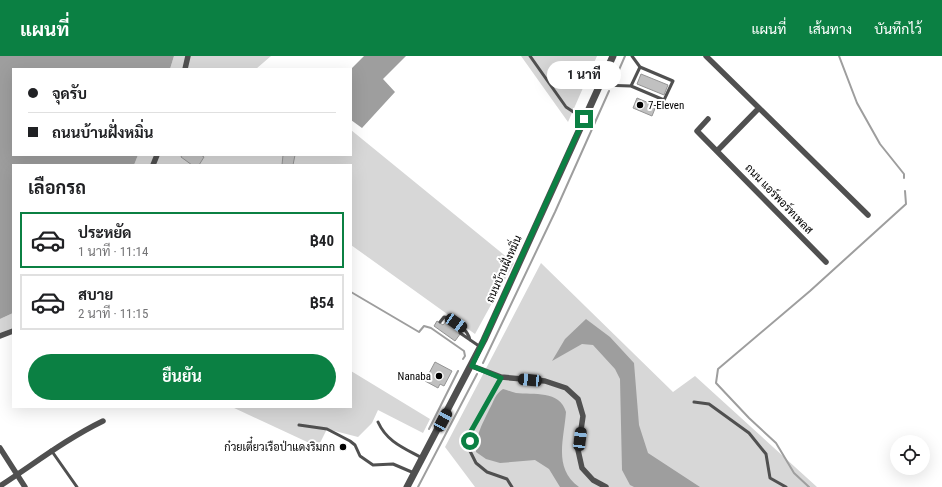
<!DOCTYPE html>
<html lang="th">
<meta charset="utf-8">
<style>
:root{--surface:#fff;--page:#f6f6f6;--text:#202124;--muted:#757577;--line:#e0e0e0;--accent:#0b8043}
body{margin:0;font-family:"Roboto Condensed",Sarabun,sans-serif;background:var(--page);color:var(--text);height:100vh;display:flex;flex-direction:column;font-size:15px;white-space:nowrap}
*{box-sizing:border-box;margin:0}
p{font-size:13px;color:var(--muted)}
.icon{flex:none;width:22px;height:22px;fill:none;stroke:currentColor;stroke-width:2;stroke-linecap:round;stroke-linejoin:round}
.map{position:relative;flex:1;overflow:hidden}
.side{position:absolute;left:12px;top:108px;width:340px;height:244px;display:flex;flex-direction:column;background:var(--surface);border-radius:0px;box-shadow:0 4px 16px #0002}
.side>*{flex:none}
.top-card{position:absolute;left:12px;top:12px;width:340px;height:88px;border-radius:0px;box-shadow:0 4px 16px #0002;display:grid;align-content:center;height:88px;padding:0 16px;background:var(--surface)}
.tools{position:absolute;left:890px;top:379px;display:grid;gap:8px}
.tools a{display:grid;place-items:center;width:40px;height:40px;border-radius:50%;background:var(--surface);box-shadow:0 4px 16px #0002;font-size:20px}
.end{position:absolute;width:18px;height:18px;margin:-9px;border:5px solid #0b8043;background:#fff;box-shadow:0 0 0 2px #fff}
.from{border-radius:50%}
.bubble{position:absolute;height:28px;border-radius:14px;background:var(--surface);box-shadow:0 4px 16px #0002;font-size:13px;font-weight:700;line-height:28px;text-align:center}
.car{position:absolute;width:12px;height:24px;margin:-12px -6px;border-radius:5px;box-shadow:0 0 3px 1px #0007;background:linear-gradient(#222 24%,#8ab4d8 0 40%,#222 0 76%,#8ab4d8 0 86%,#222 0)}
.top-card b{display:flex;align-items:center;gap:14px;height:38px;font-size:15px}
.top-card b+b{border-top:1px solid var(--line)}
.top-card i{width:10px;height:10px;background:var(--text)}
ul{padding:0;list-style:none}
li{display:flex;align-items:center;gap:12px;height:56px;margin:0 8px 6px;padding:0 8px;border:2px solid var(--line);border-radius:0px}
li div{flex:1}
li b{display:block;font-size:15px}
li em{font-style:normal;font-weight:700}
li.on{border-color:var(--accent)}
li>.icon{width:36px;height:36px;stroke-width:1.5}
h2{padding:0 16px;font-size:18px;line-height:48px}
.cta{display:flex;gap:8px;margin-top:auto;padding:8px 16px}
.cta a{flex:1;height:46px;border-radius:24px;background:var(--accent);color:#fff;font-size:16px;font-weight:700;line-height:46px;text-align:center}
header{display:flex;align-items:center;gap:24px;box-sizing:border-box;height:56px;padding:0 20px;background:var(--accent);color:#fff}
header strong{font-size:19px}
nav{display:flex;gap:22px;margin-inline-start:auto;font-size:14px}
.map>svg:first-child{display:block}
</style>
<header>
<strong>แผนที่</strong>
<nav><a>แผนที่</a><a>เส้นทาง</a><a>บันทึกไว้</a></nav>
</header>
<div class="map">
<svg width="942" height="431" viewBox="0 0 942 431">
<rect width="100%" height="100%" fill="#fff"/>
<path fill="#d7d7d7" d="M174 0H271L256 13H170Z
M521 0H597L568 66Z
M351 74 514 207 475 278 351 189V109H134L138 99H351Z
M541 207 673 336 695 320 817 431H475L445 391Z
M13 257V275L0 280V263Z
M351 315 430 363 423 377 378 354 372 367 358 381 327 373 318 391 232 351H351Z"/>
<path fill="#9e9e9e" d="M0 0H174L170 13H13V99H138L134 109H13V257L0 263Z
M364 0H406L383 23 395 36 362 72 351 64V13Z
M586 263 610 281 634 307 639 369 648 397 700 431H634L630 429 622 414 620 323 615 313 593 289 582 288 552 305 565 283Z
M503 333C507 334 511 336 516 337 533 339 560 334 566 356 564 384 553 412 579 431H560L549 413 535 404 500 407 486 403 476 396C477 376 481 371 489 354 494 345 495 338 503 333Z"/>
<g fill="none" stroke-linecap="round" stroke-linejoin="round">
<path stroke="#9e9e9e" stroke-width="2" d="M839 0 857 47 880 88 904 118V122
M615 23 625 0
M351 236 419 276 424 270 431 272 464 295 465 300 463 303
M483 307 555 156 609 35
M429 373 458 315
M418 431 477 318
M809 431 794 417 776 387 749 362 716 327 718 313 810 235 906 148 905 135"/>
</g>
<path fill="#c0c0c0" stroke="#949494" d="M641 18 668 29 664 39 637 28Z
M637 42 656 50 652 60 633 52Z
M182 99H201L204 101 199 109H192L181 101Z
M283 99H295L293 109H282Z
M448 263 463 274 455 285 434 270 437 265 443 269Z
M435 306 452 315 444 330 440 328 438 332 425 325Z"/>
<g fill="none" stroke-linecap="round" stroke-linejoin="round">
<path stroke="#505050" stroke-width="3" d="M530 0 566 51 584 63
M601 29 631 30 664 44 673 25 640 11 632 0
M631 30 640 11
M440 266 444 261C454 262 468 274 470 284
M460 277 479 290
M501 321 470 377 469 393 476 407 487 416 507 423 512 431
M694 346 709 348 749 377 766 398 770 422 786 431
M378 366C387 386 404 392 422 402
M299 369 327 373 350 385 355 389 360 400 373 409 393 408 414 417
M51 394 77 431"/>
<path stroke="#505050" stroke-width="5.5" d="M706 0 868 159
M185 13 188 0
M708 63 697 75 826 206
M717 95 759 52
M153 109 157 99
M0 280 13 275
M472 310 501 321 545 325 566 332 578 343 583 360 578 394 582 412 593 424 606 431
M0 392 25 431
M0 430C34 408 66 383 103 365"/>
<path stroke="#505050" stroke-width="7" d="M407 431 484 284 613 0"/>
</g>
<g fill="none" stroke-linecap="round" stroke-linejoin="round">
<path stroke="#0b8043" stroke-width="5" d="M470 385V377L501 322 472 310 584 63"/>
</g>
<g fill="#000" stroke="#fff" stroke-width="1.5">
<circle cx="640" cy="49" r="4"/>
<circle cx="439" cy="320" r="4"/>
<circle cx="343" cy="391" r="4"/>
</g>
<g text-anchor="middle" dominant-baseline="central" stroke-width="4" stroke-linejoin="round" paint-order="stroke">
<g font-size="11" fill="#000" stroke="#fff" text-anchor="end">
<text x="648" y="49" text-anchor="start">7-Eleven</text>
<text x="431" y="320">Nanaba</text>
<text x="335" y="391">ก๋วยเตี๋ยวเรือป่าแดงริมกก</text>
</g>
<g font-size="11" fill="#000" stroke="#fff">
<text transform="translate(779 143) rotate(46)">ถนน แอร์พอร์ทเพลส</text>
<text transform="translate(504 213) rotate(-66)">ถนนบ้านฝั่งหมิ่น</text>
</g>
</g>
</svg>
<div class="tools">
<a><svg class="icon" aria-label="locate" viewBox="0 0 24 24"><circle cx="12" cy="12" r="6"/><path d="M12 2v4M12 18v4M2 12h4M18 12h4"/></svg></a>
</div>
<i class="end from" style="left:470px;top:385px"></i>
<i class="end" style="left:584px;top:63px"></i>
<div class="bubble" style="left:547px;top:5px;width:74px">1 นาที</div>
<i class="car" style="left:456px;top:267px;rotate:125deg"></i>
<i class="car" style="left:530px;top:324px;rotate:275deg"></i>
<i class="car" style="left:443px;top:364px;rotate:28deg"></i>
<i class="car" style="left:580px;top:383px;rotate:7deg"></i>
<div class="top-card">
<b><i class="from"></i>จุดรับ</b>
<b><i></i>ถนนบ้านฝั่งหมิ่น</b>
</div>
<section class="side">
<h2>เลือกรถ</h2>
<ul>
<li class="on"><svg class="icon" aria-label="car" viewBox="0 0 24 24"><path d="M5 17H2v-5l4-1 3-4h7l3 4 3 1v5h-3M9 17h6M6 11h13"/><circle cx="7" cy="17" r="2"/><circle cx="17" cy="17" r="2"/></svg><div><b>ประหยัด</b><p>1 นาที · 11:14</p></div><em>฿40</em></li>
<li><svg class="icon" aria-label="car" viewBox="0 0 24 24"><path d="M5 17H2v-5l4-1 3-4h7l3 4 3 1v5h-3M9 17h6M6 11h13"/><circle cx="7" cy="17" r="2"/><circle cx="17" cy="17" r="2"/></svg><div><b>สบาย</b><p>2 นาที · 11:15</p></div><em>฿54</em></li>
</ul>
<div class="cta"><a>ยืนยัน</a></div>
</section>
</div>
